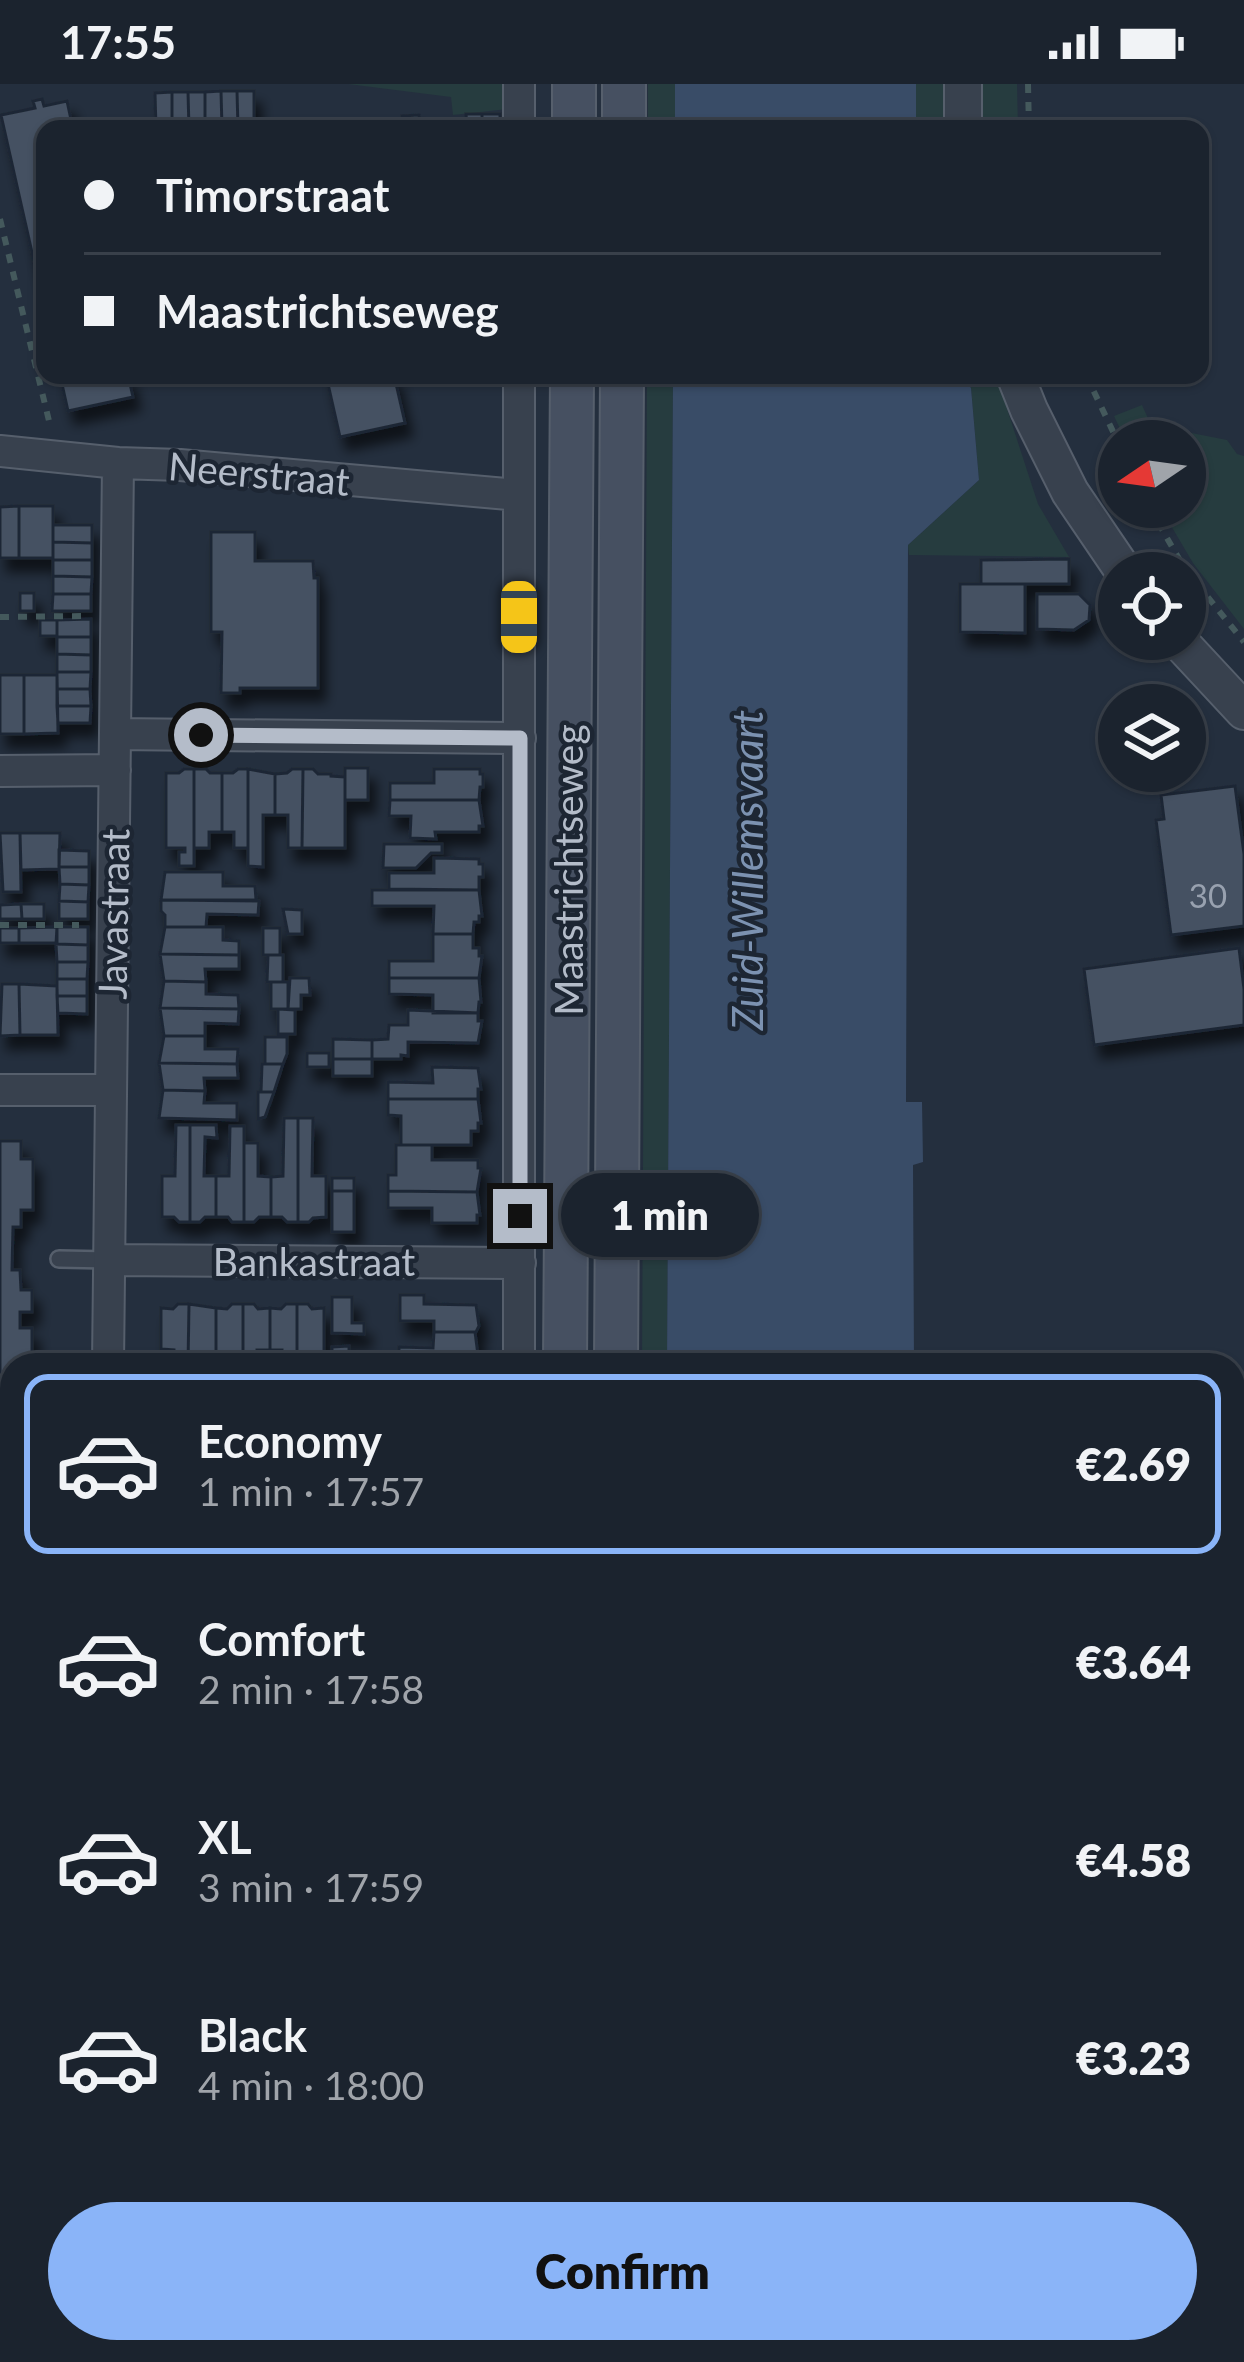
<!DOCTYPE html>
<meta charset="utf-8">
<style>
:root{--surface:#1b232e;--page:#282f3a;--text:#f1f3f6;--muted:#a0a4aa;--line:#39404a;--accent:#8ab4f8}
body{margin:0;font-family:Lato,sans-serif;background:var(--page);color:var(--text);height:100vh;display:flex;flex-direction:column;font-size:45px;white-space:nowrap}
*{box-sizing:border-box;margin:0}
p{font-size:39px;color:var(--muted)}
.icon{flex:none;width:66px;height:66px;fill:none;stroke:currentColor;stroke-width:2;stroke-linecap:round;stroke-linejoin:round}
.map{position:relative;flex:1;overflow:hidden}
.panel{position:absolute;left:0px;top:1269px;width:1245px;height:1011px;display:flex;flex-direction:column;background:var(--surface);border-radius:36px 36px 0 0;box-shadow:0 3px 9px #0004,0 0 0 3px var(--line)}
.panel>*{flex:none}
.banner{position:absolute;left:36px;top:36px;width:1173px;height:264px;border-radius:24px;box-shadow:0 3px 9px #0004,0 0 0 3px var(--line);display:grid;align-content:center;height:264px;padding:0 48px;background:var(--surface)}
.needle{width:78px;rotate:257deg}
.tools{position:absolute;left:1098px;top:336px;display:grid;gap:24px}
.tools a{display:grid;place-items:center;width:108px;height:108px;border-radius:50%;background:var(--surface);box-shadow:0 3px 9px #0004,0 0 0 3px var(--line);font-size:60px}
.end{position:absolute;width:54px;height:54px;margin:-27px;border:15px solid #b4bcc9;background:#111;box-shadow:0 0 0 6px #111}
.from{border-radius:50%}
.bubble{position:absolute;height:84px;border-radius:42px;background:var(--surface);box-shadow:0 3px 9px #0004,0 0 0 3px var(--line);font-size:39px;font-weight:800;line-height:84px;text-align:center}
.car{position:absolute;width:36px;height:72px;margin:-36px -18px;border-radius:15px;box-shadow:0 0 9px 3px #0007;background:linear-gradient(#f5c518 24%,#345 0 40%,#f5c518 0 76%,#345 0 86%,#f5c518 0)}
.banner b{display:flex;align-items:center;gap:42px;height:114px;font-size:45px}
.banner b+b{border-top:3px solid var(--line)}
.banner i{width:30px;height:30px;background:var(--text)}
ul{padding:21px 0 0;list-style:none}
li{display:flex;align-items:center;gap:36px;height:180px;margin:0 24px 18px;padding:0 24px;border:6px solid transparent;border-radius:24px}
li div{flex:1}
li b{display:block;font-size:45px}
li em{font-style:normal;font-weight:800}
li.current{border-color:var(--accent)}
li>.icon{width:108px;height:108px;stroke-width:1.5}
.primary-button{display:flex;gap:24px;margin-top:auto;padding:24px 48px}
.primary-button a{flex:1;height:138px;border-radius:72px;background:var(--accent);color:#111;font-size:48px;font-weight:800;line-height:138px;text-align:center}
.status{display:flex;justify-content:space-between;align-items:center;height:84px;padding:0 60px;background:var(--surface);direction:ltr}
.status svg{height:33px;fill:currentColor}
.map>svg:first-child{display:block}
</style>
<div class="status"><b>17:55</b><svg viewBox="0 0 49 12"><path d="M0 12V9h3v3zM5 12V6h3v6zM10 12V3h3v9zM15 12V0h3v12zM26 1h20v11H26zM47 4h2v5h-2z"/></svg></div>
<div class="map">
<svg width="1244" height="2278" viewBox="0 0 1244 2278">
<defs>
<filter id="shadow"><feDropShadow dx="7" dy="13" stdDeviation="6" flood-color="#0009"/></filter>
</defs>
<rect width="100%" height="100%" fill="#242f3e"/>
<path fill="#263c3f" d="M348 0H508V25L453 31 451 13Z
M648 0H675V45H648Z
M916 0H945V45H916Z
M981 0H1017L1018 45H981Z
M647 291H673L667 1281H642Z
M962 291H996L1038 420 1069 473 909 471 908 461 979 396 971 304Z
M1142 321 1151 341 1227 356 1237 370 1244 372V545L1193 479 1160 423H1185V357H1126L1114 332Z"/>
<path fill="#394c67" d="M675 0H916V45H675Z
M673 291H962L971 304 979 396 908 461 906 1018H922L923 1078 913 1081 914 1281H667Z
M661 2268H919V2278H661Z"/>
<path fill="#455162" stroke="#1f2835" stroke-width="3" filter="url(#shadow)" d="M221 7 222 44H205V8Z
M221 7H237L238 44H222Z
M237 7H254V43L238 44Z
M172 8H188L189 45H172Z
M172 8V45H156L155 9Z
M188 8H205V44L189 45Z
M42 15 44 22 67 17 73 45H45V226L1 31 35 24 33 17Z
M466 30H482V45H467Z
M482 30H500V45H482Z
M419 31 420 45H402V32Z
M60 291H128L133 313 68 327Z
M326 291H394L405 339 340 353Z
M19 422V474H0V423Z
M19 422H53V474H19Z
M53 441H92V459L53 458Z
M211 448H255V477H313L314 494H318V604H240V609H221L222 548H211Z
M53 458 92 459V476H53Z
M1069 475V500H981V476Z
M53 476H92V493L53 492Z
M53 492 92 493 91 510H53Z
M960 500H1025V549L960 548Z
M20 509H34V527H20Z
M53 510H91V527H52Z
M1037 510H1079L1090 521 1089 536 1074 546 1037 545Z
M91 535V553H57V536Z
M40 536H57V552H40Z
M57 553H91V571L57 570Z
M57 570 91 571V588H57Z
M57 588H91L90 605H57Z
M0 591H24V650H0Z
M24 591H57L58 649 24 650Z
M57 605H90L91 622H57Z
M57 622H91L90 639H58Z
M345 684H368V716H345Z
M184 685H194V782H179V768H185V764H166V689H179Z
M194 685H206L210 689H222V748H209V764H194Z
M238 685H248V764H234V748H222V689H233Z
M248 685 275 690V731H263V783L248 782Z
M292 685H303L302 764H288V731H275V690L287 689Z
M303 685H313L318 690H331V692L345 693V764H302Z
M434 685H480V690H483V703H480L479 716H390V699H434Z
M1235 702 1244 770V842L1171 851 1156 736 1164 735 1161 711Z
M390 716H479L483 742H479V748H435L436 755 410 754 411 732H389Z
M0 749H20L21 808H3Z
M20 749H60L59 785 21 786Z
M384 760H442V769H431L416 784H383Z
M59 766 89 767V783H59Z
M434 774 479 775V780H483V793H479V806L389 805V789H434Z
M59 783H89V801L60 800Z
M165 788H223V802H255L256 816H161Z
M60 800 89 801 88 818 59 817Z
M372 806H479L482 832H479V838H474L473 850H433L434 822H372Z
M161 816 259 817 258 831 207 830 206 843H165V831L161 827Z
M59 817 88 818V835H59Z
M21 820 22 835H0V821Z
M21 820H44V835H22Z
M283 825 302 826V850H288Z
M57 843V859H19V844Z
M57 843H88V861L56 860Z
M165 843H223V856L239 857V871L160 870Z
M0 844H19V859H0Z
M263 844H280V871H263Z
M433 850H473V864H479V872H482L479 894H389V877H433Z
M56 860 88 861V878H57Z
M1239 864 1244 905V941L1094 961 1084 885Z
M160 870 239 871V885H205L206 898 164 897Z
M268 871H283V898H267Z
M57 878H88L87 895H57Z
M290 894H309L310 911H301V925H288Z
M389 894H479L481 918H479L478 929H433V911L389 910Z
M57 895H87V912H57Z
M164 897 206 898V910L238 911 239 925 160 924Z
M271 898H288V925H271Z
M2 900H19L20 951 0 952Z
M19 900 57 902 58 951H20Z
M57 912H87V930L58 929Z
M160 924 239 925 238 940 205 939V952H164Z
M278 925 295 926V950H278Z
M408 926 478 929V937H482L478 959 408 958V972L401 971V975H372V956L388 955 389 941H408Z
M164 952H205V965H238L237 980 159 979Z
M265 953H287V970L283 980H265Z
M333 955 372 956V975H333Z
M307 969H329V983H307Z
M333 975H372V992H333Z
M159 979 237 980 238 994H204L205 1007 163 1006Z
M262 980H283L274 1008H261Z
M432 983 478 984 481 1005H478V1015H388V998L433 999Z
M163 1006 205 1007 204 1019H237V1036L159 1034Z
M258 1008H274L265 1033 258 1035Z
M388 1015H478L481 1039H478V1047H471V1061H401V1032L388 1031Z
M284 1034H298V1138H287L282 1133H271V1093L283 1092Z
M298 1034H313L312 1092H326V1133L313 1134 309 1138H298Z
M176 1041H190V1138H179L174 1133H162V1092H175Z
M190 1041H216L217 1054 205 1053 204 1092H216V1133H205L200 1138H190Z
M230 1042H244V1138H232L228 1133H216V1092H229Z
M0 1057H21V1075H33V1126H21V1143H13L12 1186H20L21 1206H32V1228H20V1244H32V1281H12V1493H0Z
M244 1059H258V1092L271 1093V1133H259L254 1138H244Z
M396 1061H432V1076H478V1084H481L477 1108 388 1107V1091H396Z
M332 1094H354V1107H332Z
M332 1107H354V1148H332Z
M388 1107 477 1108 480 1131H477V1139H432V1124H388Z
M400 1211H424V1220L476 1221 479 1242 476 1248H434V1237H400Z
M332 1213H352V1239H364V1250L332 1249Z
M178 1220H189L188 1281H174V1266L161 1265V1224L173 1225Z
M189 1220 216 1224V1280L188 1281Z
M232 1220H243V1281L216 1280V1224L227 1225Z
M243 1220H254L258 1225 270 1224V1266H257V1281H243Z
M286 1220H297V1281H282V1266H270V1224L281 1225Z
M297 1220H308L312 1225 324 1224V1281H297Z
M434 1248H475L478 1271 475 1277 399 1280V1263L433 1264Z
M349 1262V1280H332V1263Z
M1233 1309H1244V1474H1233Z
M0 1511H2V1518H12V1547H0Z
M0 1547H12V1575H0Z
M0 1575H12V1602H0Z
M0 1602H12V1630H0Z
M0 1630H12V1657H0Z
M0 1657H12V1685H0Z
M0 1685H12V1712H0Z
M0 1712H12V1742H0Z
M0 1830 12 1831 9 2278H0Z
M1233 2192 1236 2197 1244 2193V2278H1226L1222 2268H1233Z
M150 2268H179V2278H150Z
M179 2268H208L207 2278H179Z
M208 2268H236V2278H207Z
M259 2268H286V2278H259Z
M286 2268H315V2278H286Z
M315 2268H346L345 2278H315Z
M421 2269H464L467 2278H421Z"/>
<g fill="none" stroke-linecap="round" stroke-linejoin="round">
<g stroke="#565f6c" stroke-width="20">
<path id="service" d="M59 1175 109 1176"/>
</g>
<g stroke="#565f6c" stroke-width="34">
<path id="minor" d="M519 0V45
M519 291V1281
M0 367 118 379 180 381 519 411
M115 650 520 654
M0 687 115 686
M0 1006H111
M109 1176 520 1179
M108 1281 118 379
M0 1783H12
M1233 2162 1244 2157
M97 2278V2268
M508 2278V2268
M998 2278V2268"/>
</g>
<g stroke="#565f6c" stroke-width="40">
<path id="tertiary" d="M963 0V45
M1015 291 1029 326 1070 408 1125 489
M1177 555 1244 627"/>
</g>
<g stroke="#565f6c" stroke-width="46">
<path id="secondary" d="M574 45V0
M624 45V0
M565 1281 572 291
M616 1281 622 291
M562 2278V2268
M610 2278V2268"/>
</g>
<path stroke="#44595c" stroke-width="6" stroke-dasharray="9 9" stroke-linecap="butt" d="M1028 0 1029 45
M0 135 50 341
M1086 291 1119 360
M1149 423 1185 485 1244 558
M0 533 86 532
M0 841H79"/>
<use href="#service" stroke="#38414e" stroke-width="15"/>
<use href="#minor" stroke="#38414e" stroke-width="30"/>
<use href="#tertiary" stroke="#38414e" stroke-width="36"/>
<use href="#secondary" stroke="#465061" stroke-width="42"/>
</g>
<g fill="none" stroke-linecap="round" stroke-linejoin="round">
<path stroke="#b4bcc9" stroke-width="15" d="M201 651 520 654V1132"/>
</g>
<g text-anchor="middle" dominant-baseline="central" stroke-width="9" stroke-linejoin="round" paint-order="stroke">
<g font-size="33" fill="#98a1af">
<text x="1208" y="811">30</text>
</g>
<g font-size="39" fill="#b4bcc9" stroke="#1d2633">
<text transform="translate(259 389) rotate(5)">Neerstraat</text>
<text transform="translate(568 786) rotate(-90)">Maastrichtseweg</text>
<text transform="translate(113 830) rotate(-89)">Javastraat</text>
<text x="314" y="1177">Bankastraat</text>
</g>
<g font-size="42" font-style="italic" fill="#7c92b1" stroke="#1d2633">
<text transform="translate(747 786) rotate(-90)">Zuid-Willemsvaart</text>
</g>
</g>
</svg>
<div class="tools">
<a><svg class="needle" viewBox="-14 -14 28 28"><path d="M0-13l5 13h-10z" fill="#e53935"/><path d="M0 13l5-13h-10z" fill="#a0a4aa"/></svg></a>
<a><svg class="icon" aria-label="locate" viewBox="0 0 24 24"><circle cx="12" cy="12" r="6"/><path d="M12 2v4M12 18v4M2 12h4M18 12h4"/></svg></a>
<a><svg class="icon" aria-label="layers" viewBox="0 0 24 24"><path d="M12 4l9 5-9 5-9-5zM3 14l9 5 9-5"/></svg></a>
</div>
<i class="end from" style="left:201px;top:651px"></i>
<i class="end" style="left:520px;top:1132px"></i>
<div class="bubble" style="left:561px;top:1089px;width:198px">1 min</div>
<i class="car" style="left:519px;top:533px;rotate:180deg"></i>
<div class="banner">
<b><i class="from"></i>Timorstraat</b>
<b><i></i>Maastrichtseweg</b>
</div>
<section class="panel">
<ul>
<li class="current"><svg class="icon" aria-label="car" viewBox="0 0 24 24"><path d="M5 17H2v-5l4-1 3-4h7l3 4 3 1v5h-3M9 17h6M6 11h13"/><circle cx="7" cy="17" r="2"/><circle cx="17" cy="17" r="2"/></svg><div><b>Economy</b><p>1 min · 17:57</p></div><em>€2.69</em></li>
<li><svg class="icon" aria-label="car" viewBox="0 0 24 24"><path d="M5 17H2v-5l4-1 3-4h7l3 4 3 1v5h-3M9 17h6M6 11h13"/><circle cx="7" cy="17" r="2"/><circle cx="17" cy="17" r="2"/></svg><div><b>Comfort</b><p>2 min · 17:58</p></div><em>€3.64</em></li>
<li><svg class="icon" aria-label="car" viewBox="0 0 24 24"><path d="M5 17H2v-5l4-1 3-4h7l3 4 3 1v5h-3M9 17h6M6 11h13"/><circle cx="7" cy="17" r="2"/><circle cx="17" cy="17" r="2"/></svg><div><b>XL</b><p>3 min · 17:59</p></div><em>€4.58</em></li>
<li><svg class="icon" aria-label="car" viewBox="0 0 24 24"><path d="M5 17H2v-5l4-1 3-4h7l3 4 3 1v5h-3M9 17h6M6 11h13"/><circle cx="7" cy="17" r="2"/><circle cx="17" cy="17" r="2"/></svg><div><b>Black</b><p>4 min · 18:00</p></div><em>€3.23</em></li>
</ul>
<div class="primary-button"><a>Confirm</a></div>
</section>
</div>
